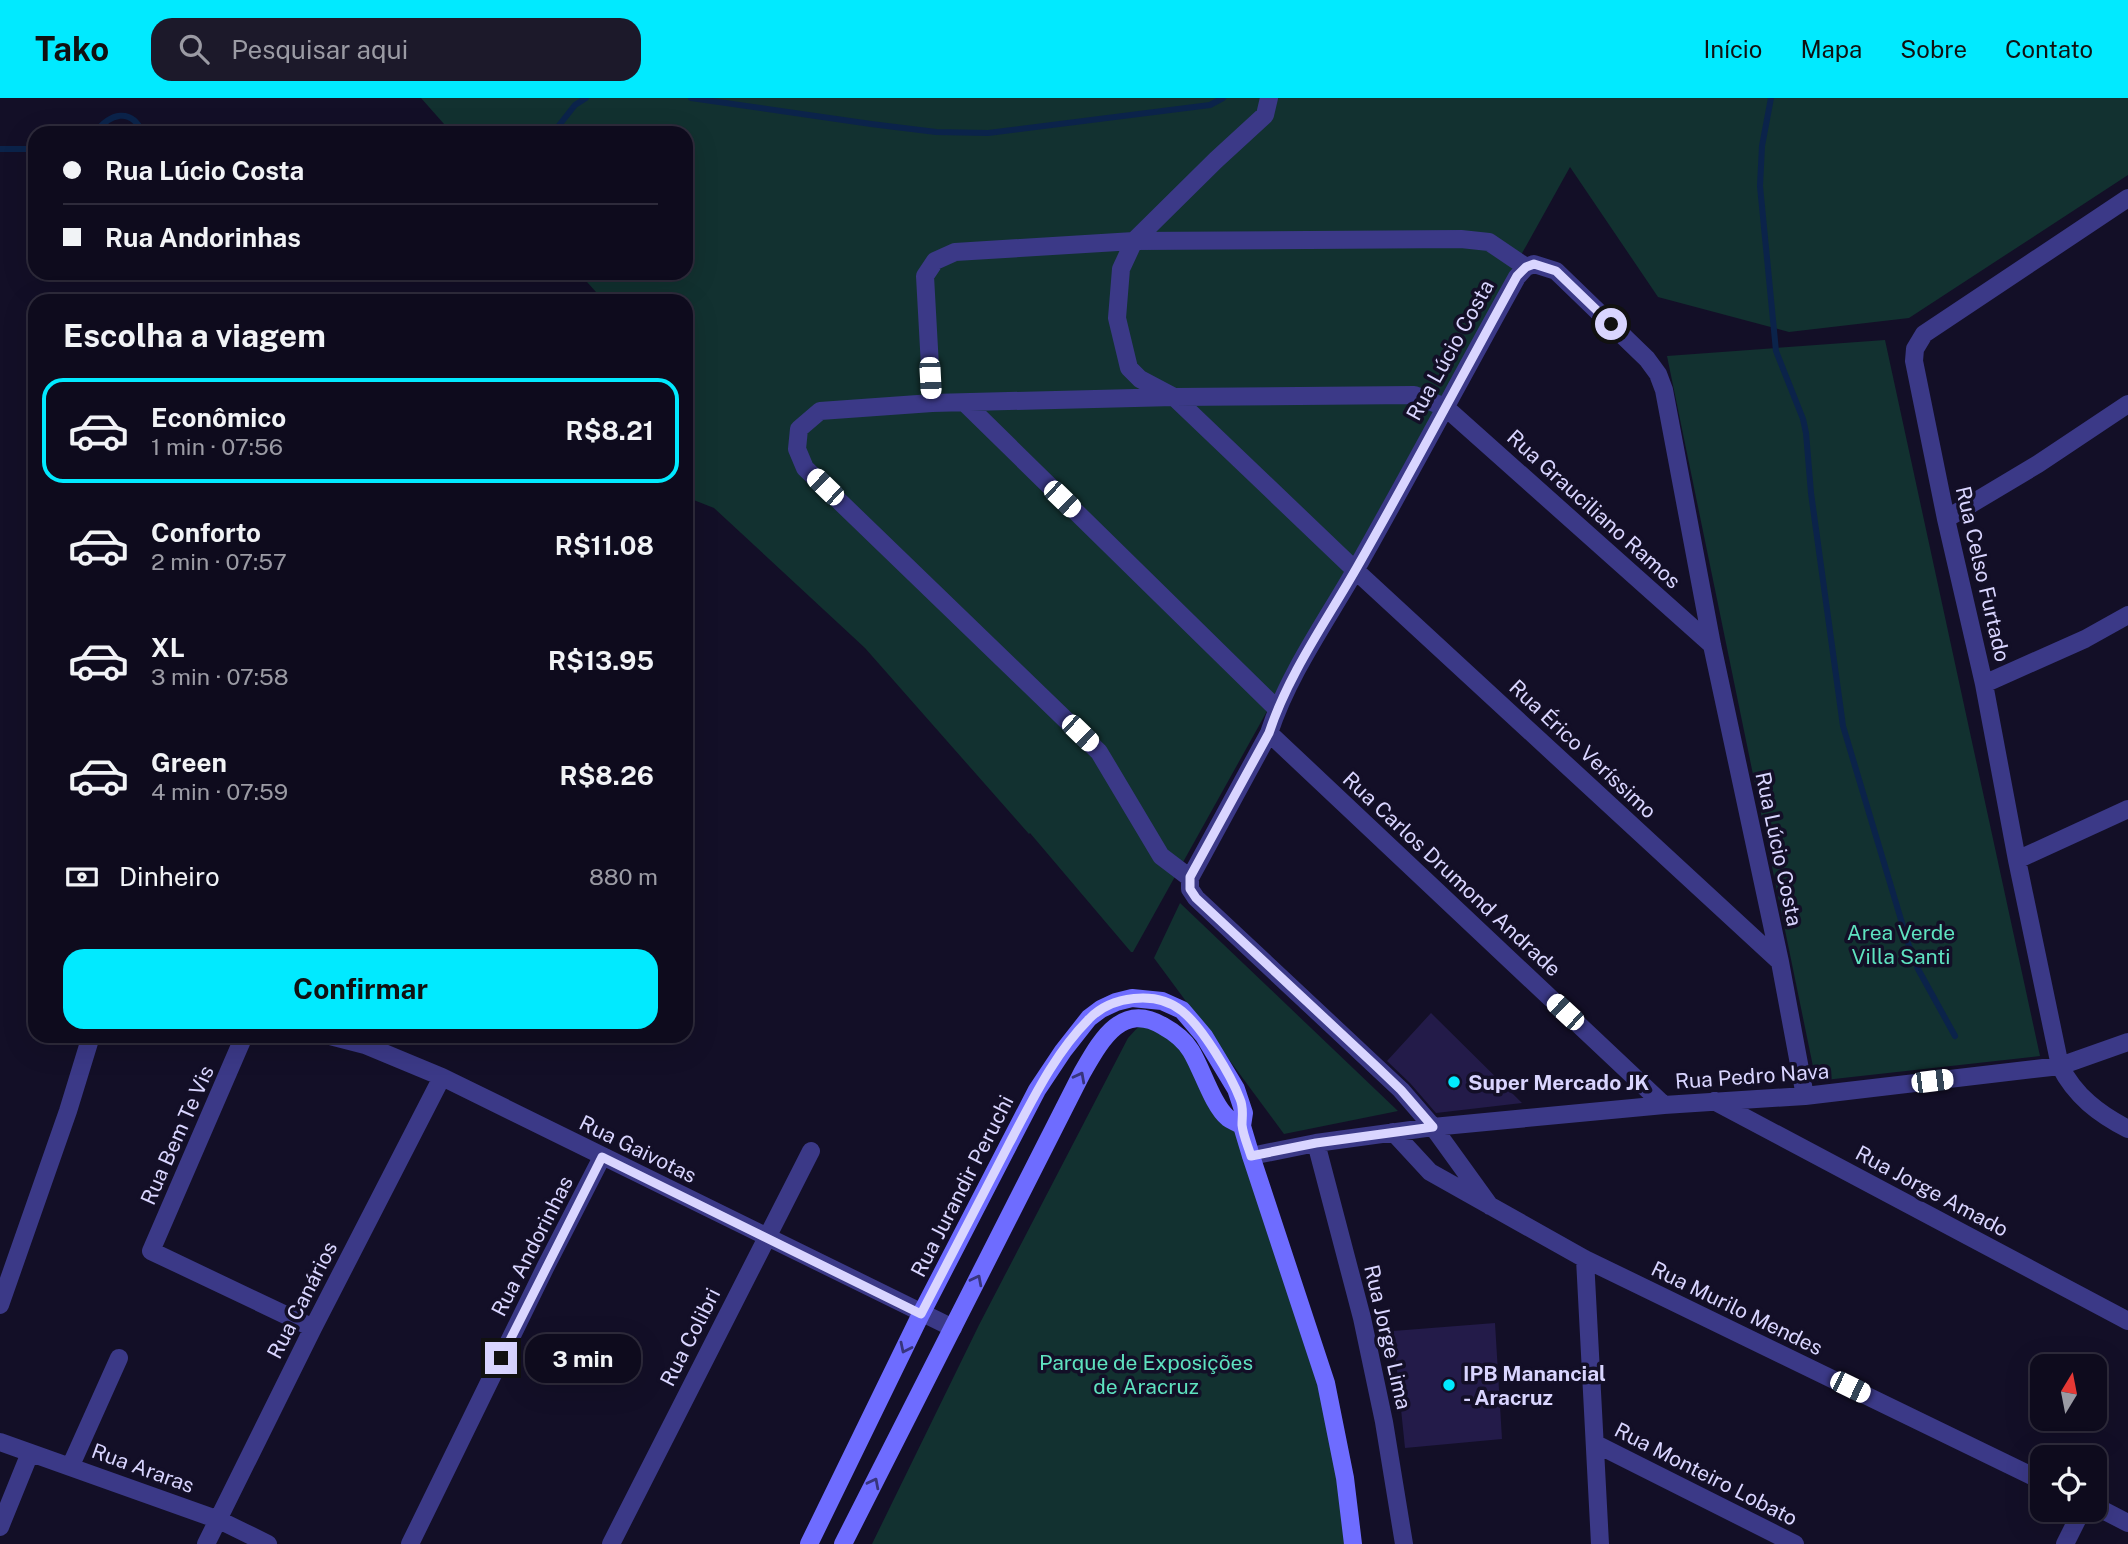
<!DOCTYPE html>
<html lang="pt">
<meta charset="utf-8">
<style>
:root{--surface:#0e0b1d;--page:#1c192a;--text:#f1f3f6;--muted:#9b9ba4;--line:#2e2b3b;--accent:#01eaff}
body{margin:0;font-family:"Public Sans",sans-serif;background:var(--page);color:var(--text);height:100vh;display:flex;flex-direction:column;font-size:26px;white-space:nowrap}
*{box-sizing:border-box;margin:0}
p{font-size:23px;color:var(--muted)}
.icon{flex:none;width:38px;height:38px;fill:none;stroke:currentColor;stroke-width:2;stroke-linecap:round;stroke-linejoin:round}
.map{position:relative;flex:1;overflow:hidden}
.panel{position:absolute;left:28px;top:196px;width:665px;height:749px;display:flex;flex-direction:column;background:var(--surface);border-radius:21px;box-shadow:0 7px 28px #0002,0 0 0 2px var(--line)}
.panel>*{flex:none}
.guide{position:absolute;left:28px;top:28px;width:665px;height:154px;border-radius:21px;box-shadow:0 7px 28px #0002,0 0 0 2px var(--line);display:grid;align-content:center;height:154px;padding:0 35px;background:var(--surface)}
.needle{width:46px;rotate:10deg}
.buttons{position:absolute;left:2030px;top:1256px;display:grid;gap:14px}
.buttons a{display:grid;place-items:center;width:77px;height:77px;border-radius:14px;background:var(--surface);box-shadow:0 7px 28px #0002,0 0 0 2px var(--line);font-size:35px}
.end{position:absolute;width:32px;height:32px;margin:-16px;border:9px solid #d9d5ff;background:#111;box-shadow:0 0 0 4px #111}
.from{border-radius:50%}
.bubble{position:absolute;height:49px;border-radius:21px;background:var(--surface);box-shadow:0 7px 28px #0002,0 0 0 2px var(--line);font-size:23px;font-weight:700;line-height:49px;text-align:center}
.car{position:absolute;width:21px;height:42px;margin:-21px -10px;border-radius:9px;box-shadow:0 0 5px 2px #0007;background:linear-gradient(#fff 24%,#345 0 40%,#fff 0 76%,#345 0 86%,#fff 0)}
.guide b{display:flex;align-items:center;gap:24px;height:66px;font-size:26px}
.guide b+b{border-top:2px solid var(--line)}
.guide i{width:18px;height:18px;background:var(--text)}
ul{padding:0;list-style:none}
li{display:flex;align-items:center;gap:21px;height:105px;margin:0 14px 10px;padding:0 21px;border:4px solid transparent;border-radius:21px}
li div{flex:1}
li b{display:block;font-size:26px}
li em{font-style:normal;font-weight:700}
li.active{border-color:var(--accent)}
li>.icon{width:63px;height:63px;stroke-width:1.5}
h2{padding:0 35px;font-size:32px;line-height:84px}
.pay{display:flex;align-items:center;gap:18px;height:77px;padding:0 35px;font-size:26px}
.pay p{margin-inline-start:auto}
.button{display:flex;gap:14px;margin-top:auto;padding:14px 35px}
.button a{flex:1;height:80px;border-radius:21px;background:var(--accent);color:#111;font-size:28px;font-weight:700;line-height:80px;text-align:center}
header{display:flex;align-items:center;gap:42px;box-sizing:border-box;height:98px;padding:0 35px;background:var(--accent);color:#111}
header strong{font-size:33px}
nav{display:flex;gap:38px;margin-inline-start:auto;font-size:24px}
.search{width:490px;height:63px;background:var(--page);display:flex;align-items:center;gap:18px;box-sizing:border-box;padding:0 24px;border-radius:21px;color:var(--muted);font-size:26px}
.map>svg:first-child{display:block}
</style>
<header>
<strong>Tako</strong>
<div class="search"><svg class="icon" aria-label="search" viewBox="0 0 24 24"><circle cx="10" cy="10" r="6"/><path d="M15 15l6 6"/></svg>Pesquisar aqui</div>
<nav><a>Início</a><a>Mapa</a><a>Sobre</a><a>Contato</a></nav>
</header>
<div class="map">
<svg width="2128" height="1446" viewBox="0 0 2128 1446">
<rect width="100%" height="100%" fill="#130f27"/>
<path fill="#123130" d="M421 0H2128V77L1909 220 1789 234 1658 199 1570 69 1133 854H1131L1030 735 1029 736 865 550 714 410 686 399V203H604L579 175H686V35H452Z
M1885 242 2040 958 1816 983 1667 258Z
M1180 805 1398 1013 1284 1036 1154 860Z
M1139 928 1181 931 1191 937 1246 1047 1310 1224 1349 1446H872L979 1227 1128 940Z"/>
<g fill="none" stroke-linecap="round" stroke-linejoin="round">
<path stroke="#0b234a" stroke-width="6" d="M691 0 871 26 936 34 988 35 1210 7 1223 0
M1771 0 1762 48 1760 88 1776 253 1803 321 1806 335 1811 395 1843 628 1908 845 1918 871 1955 938
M95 35C110 15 131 9 143 35
M553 35 575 7 586 0
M0 51H35"/>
</g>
<path fill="#231b49" d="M1431 915 1522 1005 1436 1015 1410 985 1387 963Z
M1495 1225 1502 1341 1405 1350 1393 1233Z"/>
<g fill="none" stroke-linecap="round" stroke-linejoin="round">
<path stroke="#3b3987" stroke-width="18" d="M1269 0 1265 17 1216 62 1134 143 1121 171 1117 220 1129 270 1140 281 1174 299 1355 472 1780 864
M2128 100 1924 236 1915 251 1914 263 1946 421 1984 586 2017 762 2060 968C2075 998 2099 1016 2128 1031
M932 305 925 178 935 163 955 154 1134 143 1461 141 1489 144 1526 169
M965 305 1277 611
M1946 421 2038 366 2128 306
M1984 586 2085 541 2128 517
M1269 635 1664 1007
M2017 762 2128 711
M1190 780 1161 758 1099 654 805 370 797 351 799 331 820 313 932 305 1174 299 1414 297 1445 309 1712 547
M244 938 151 1153 313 1230
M330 938 365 947 442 979 953 1230
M1714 1003 2128 1223
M1393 1034 1430 1074 1585 1161 2042 1383
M1316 1045 1362 1220 1384 1324 1404 1446
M1251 1058 1316 1045 1433 1029 1664 1007 1805 998 2060 968 2128 944
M1490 1108 1433 1029 1401 992 1196 800 1190 791V780L1269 635C1288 577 1325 525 1356 471 1411 374 1463 276 1517 179L1526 169 1534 166 1556 173 1647 261 1658 276 1664 292 1712 547 1780 864 1805 998
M1585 1161 1600 1446
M0 1207 68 1013 91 938
M0 1344 219 1422 268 1446
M1596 1346 1795 1446
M71 1367 119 1260
M2095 1408 2128 1425
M0 1429 30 1355
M206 1446 313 1230 442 979
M410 1446 546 1168 602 1059
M611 1446 811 1053
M2065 1446 2082 1412"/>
<path stroke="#6e6cff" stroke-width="18" d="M809 1446 921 1216 1037 992 1063 953 1089 920 1101 911 1116 904 1132 900 1162 903 1182 912 1204 938 1236 991 1244 1015 1242 1028 1251 1058 1326 1285 1345 1380 1353 1446
M843 1446 1082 975C1100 944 1121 903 1163 928 1174 934 1185 943 1191 953 1202 971 1213 1008 1228 1020 1232 1023 1238 1025 1242 1028"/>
</g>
<defs><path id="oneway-chevron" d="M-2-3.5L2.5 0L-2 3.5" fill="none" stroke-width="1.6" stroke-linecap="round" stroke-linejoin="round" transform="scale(1.75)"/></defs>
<g stroke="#37347d">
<use href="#oneway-chevron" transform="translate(1080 979) rotate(-62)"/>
<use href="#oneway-chevron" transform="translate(977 1182) rotate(-63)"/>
<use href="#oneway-chevron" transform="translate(905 1250) rotate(116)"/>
<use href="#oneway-chevron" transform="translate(874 1385) rotate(-63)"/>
</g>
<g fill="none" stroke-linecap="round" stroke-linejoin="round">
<path stroke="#d9d5ff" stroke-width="9" d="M501 1260 602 1059 921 1216C950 1160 979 1103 1009 1046 1032 1003 1054 956 1089 921 1111 898 1156 892 1182 913 1202 929 1231 977 1240 1001 1244 1010 1242 1017 1242 1027 1243 1037 1248 1048 1251 1058L1316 1045 1433 1029 1401 992 1377 969 1196 800 1190 791V779L1269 635C1288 577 1325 525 1356 471 1411 375 1463 276 1517 178L1526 169 1534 166 1556 173 1611 226"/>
</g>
<g fill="#01eaff" stroke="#130f27" stroke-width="2.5">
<circle cx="1454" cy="984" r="7"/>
<circle cx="1449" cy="1287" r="7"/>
</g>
<g text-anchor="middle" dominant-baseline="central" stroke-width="7" stroke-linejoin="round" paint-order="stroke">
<g font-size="21" fill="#d9d5ff" stroke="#130f27">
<text transform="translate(1450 252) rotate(-61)">Rua Lúcio Costa</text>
<text transform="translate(1594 411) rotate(42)">Rua Grauciliano Ramos</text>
<text transform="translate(1983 476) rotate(77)">Rua Celso Furtado</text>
<text transform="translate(1583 651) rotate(43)">Rua Érico Veríssimo</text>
<text transform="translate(1779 751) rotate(78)">Rua Lúcio Costa</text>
<text transform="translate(1452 776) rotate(43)">Rua Carlos Drumond Andrade</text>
<text transform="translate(1752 978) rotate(-4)">Rua Pedro Nava</text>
<text transform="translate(177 1037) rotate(-66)">Rua Bem Te Vis</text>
<text transform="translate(638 1051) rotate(26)">Rua Gaivotas</text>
<text transform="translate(962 1088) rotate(-63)">Rua Jurandir Peruchi</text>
<text transform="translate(1932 1093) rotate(28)">Rua Jorge Amado</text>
<text transform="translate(532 1148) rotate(-63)">Rua Andorinhas</text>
<text transform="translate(302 1202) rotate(-63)">Rua Canários</text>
<text transform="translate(1737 1210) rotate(26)">Rua Murilo Mendes</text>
<text transform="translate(690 1239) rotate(-63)">Rua Colibri</text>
<text transform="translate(1388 1239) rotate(77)">Rua Jorge Lima</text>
<text transform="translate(143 1370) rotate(20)">Rua Araras</text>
<text transform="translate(1706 1376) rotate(27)">Rua Monteiro Lobato</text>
</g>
<g font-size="21" fill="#5ee2bf" stroke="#130f27">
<text x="1901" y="834">Area Verde<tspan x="1901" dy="24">Villa Santi</tspan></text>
<text x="1146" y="1264">Parque de Exposições<tspan x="1146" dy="24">de Aracruz</tspan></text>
</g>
<g font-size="21" font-weight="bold" fill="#d9d5ff" stroke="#130f27" text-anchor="start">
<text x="1468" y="984">Super Mercado JK</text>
<text x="1463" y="1275">IPB Manancial<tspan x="1463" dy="24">- Aracruz</tspan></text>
</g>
</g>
</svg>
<div class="buttons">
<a><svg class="needle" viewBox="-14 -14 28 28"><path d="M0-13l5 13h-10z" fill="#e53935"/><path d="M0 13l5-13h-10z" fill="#9b9ba4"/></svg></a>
<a><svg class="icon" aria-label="locate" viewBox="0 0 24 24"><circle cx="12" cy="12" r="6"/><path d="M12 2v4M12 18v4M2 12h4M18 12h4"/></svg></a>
</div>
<i class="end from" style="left:1611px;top:226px"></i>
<i class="end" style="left:501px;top:1260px"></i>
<div class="bubble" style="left:525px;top:1236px;width:116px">3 min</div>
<i class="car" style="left:930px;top:280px;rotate:177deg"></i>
<i class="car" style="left:825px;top:389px;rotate:314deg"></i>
<i class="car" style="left:1062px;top:401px;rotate:134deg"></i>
<i class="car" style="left:1080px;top:635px;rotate:134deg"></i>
<i class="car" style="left:1565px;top:914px;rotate:313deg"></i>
<i class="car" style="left:1932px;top:983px;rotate:83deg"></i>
<i class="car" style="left:1850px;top:1289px;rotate:116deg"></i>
<div class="guide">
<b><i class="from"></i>Rua Lúcio Costa</b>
<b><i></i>Rua Andorinhas</b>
</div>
<section class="panel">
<h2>Escolha a viagem</h2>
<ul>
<li class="active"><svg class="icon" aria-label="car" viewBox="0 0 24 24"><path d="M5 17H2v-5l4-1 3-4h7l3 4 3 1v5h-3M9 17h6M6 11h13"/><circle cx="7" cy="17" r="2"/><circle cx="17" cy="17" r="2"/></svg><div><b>Econômico</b><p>1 min · 07:56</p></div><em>R$8.21</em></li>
<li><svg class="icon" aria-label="car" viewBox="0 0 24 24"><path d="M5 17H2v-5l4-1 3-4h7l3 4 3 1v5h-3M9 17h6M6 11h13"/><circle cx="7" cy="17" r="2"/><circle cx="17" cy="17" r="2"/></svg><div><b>Conforto</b><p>2 min · 07:57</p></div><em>R$11.08</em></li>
<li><svg class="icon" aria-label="car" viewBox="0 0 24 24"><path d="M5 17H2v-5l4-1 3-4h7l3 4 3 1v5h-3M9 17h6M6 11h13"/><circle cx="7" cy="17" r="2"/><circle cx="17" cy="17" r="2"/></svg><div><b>XL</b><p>3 min · 07:58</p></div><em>R$13.95</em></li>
<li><svg class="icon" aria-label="car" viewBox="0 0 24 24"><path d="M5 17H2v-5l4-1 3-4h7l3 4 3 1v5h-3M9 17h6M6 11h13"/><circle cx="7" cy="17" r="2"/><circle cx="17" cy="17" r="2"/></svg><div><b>Green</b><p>4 min · 07:59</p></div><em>R$8.26</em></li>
</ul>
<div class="pay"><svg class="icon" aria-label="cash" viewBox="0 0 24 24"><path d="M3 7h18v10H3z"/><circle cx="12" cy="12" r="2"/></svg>Dinheiro<p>880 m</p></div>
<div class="button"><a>Confirmar</a></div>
</section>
</div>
